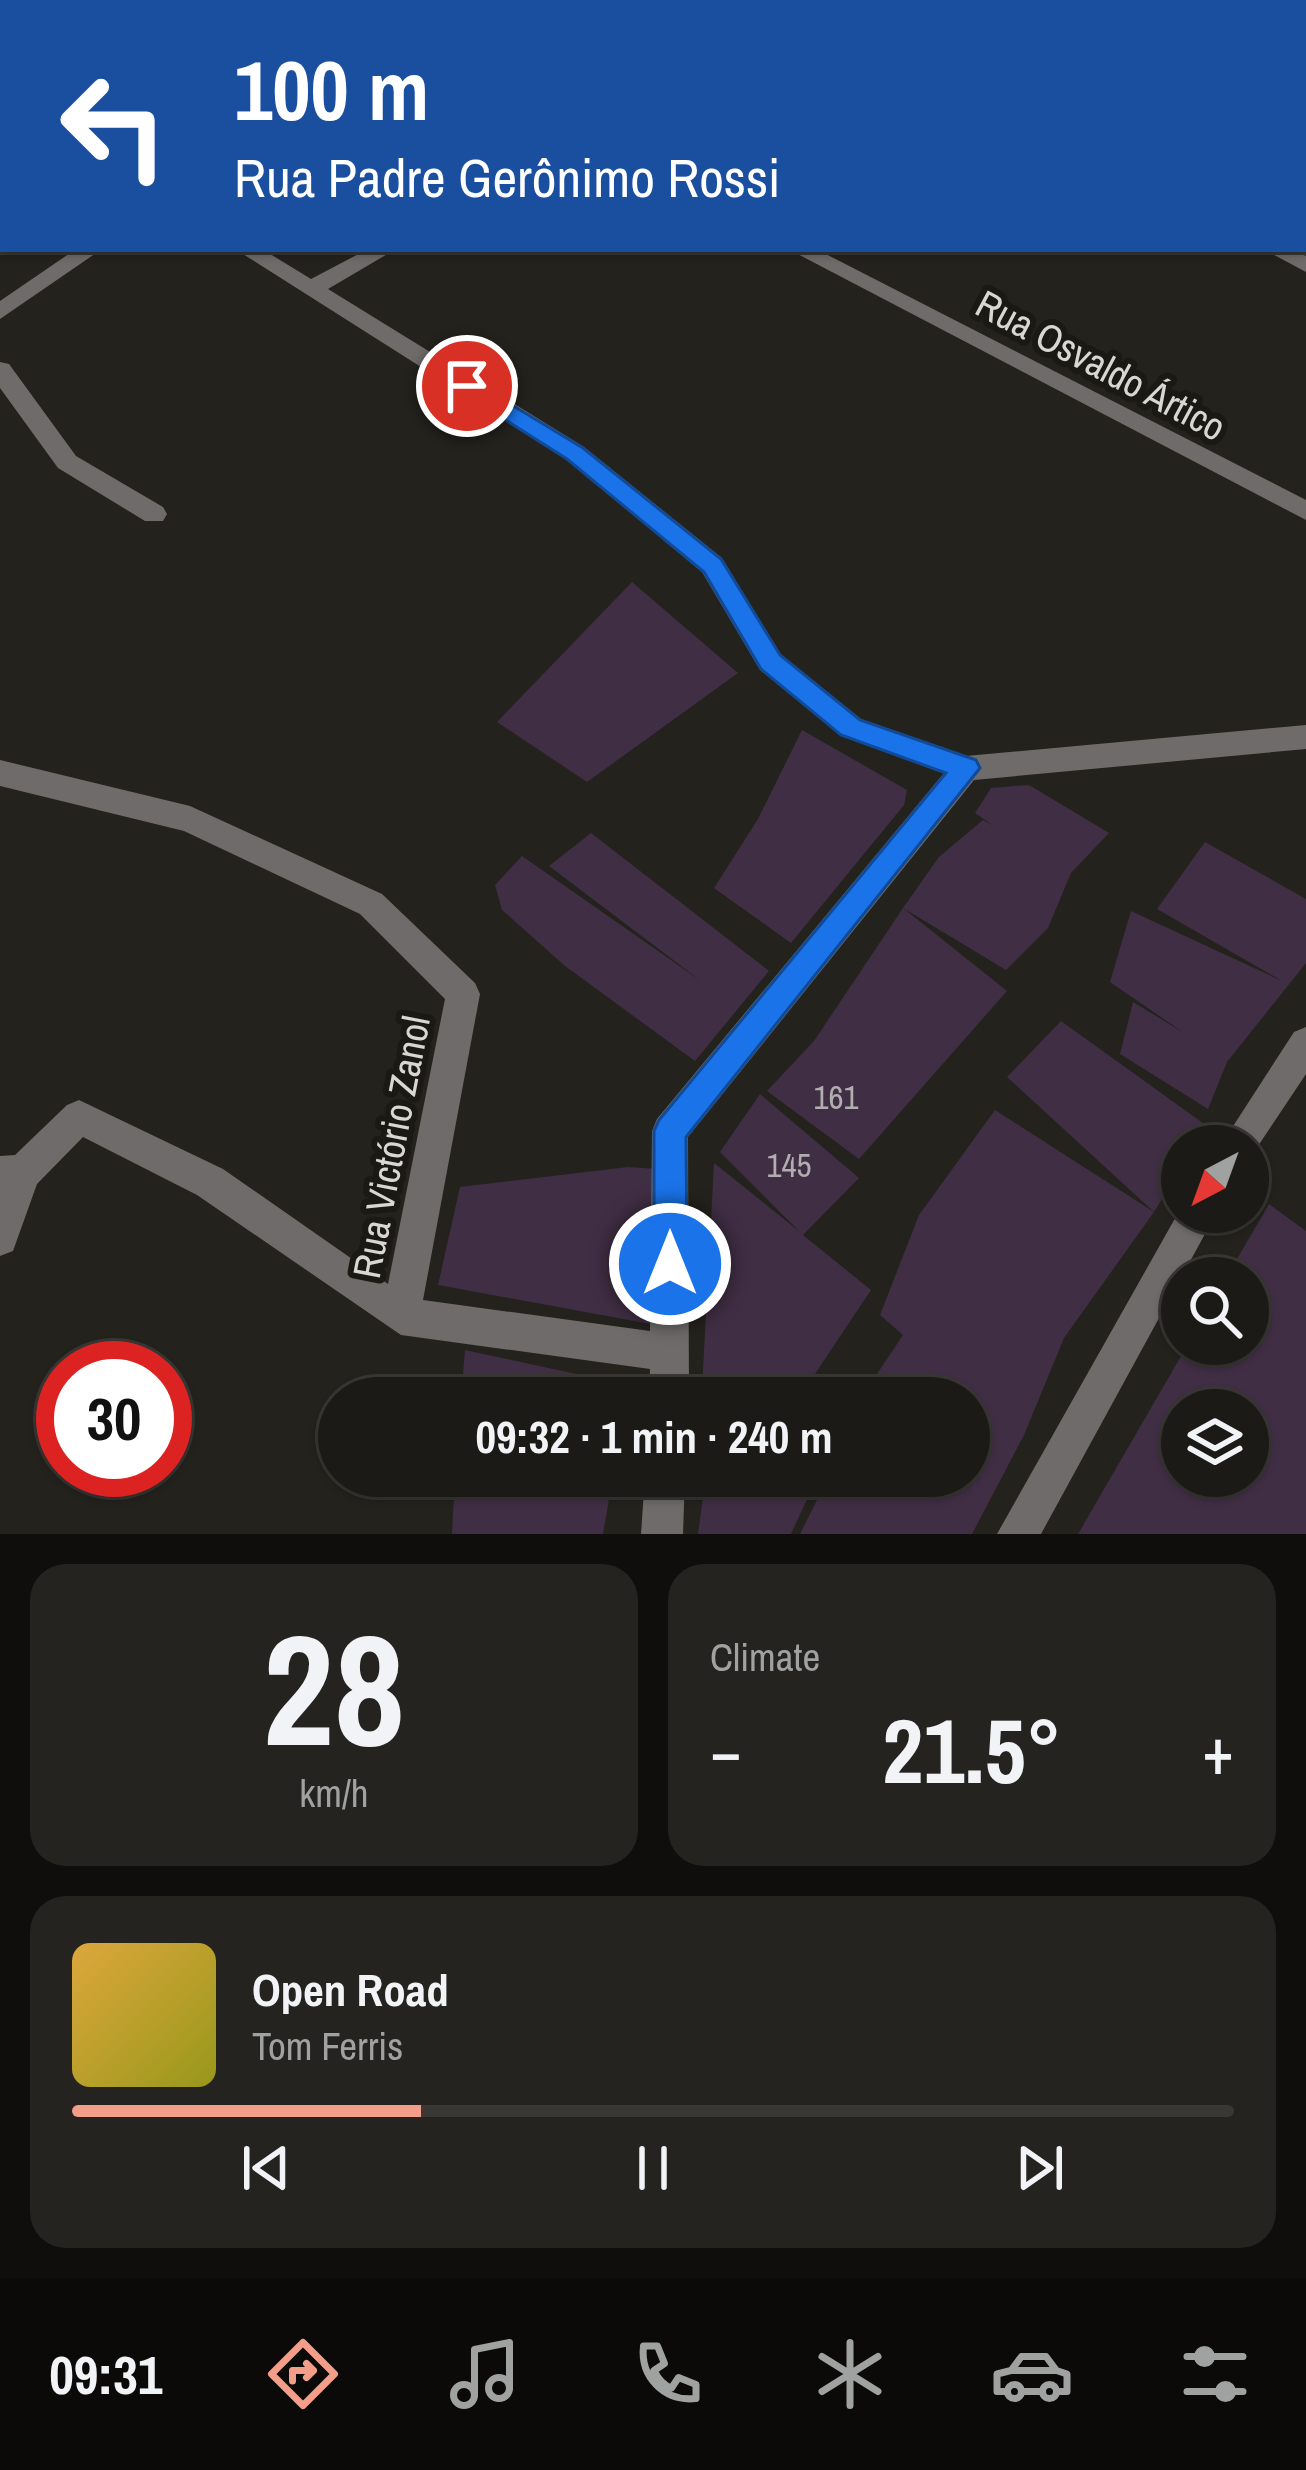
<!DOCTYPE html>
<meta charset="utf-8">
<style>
:root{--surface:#1b1a16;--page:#24231f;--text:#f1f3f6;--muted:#a0a1a1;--line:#393835;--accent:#f49e89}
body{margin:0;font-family:"Archivo Narrow",sans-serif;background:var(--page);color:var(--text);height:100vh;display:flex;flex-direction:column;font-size:45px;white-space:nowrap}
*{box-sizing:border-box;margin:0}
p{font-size:39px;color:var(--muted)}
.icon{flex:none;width:66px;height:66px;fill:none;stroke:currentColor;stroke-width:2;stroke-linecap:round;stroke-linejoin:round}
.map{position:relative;height:1534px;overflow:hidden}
.details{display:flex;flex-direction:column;gap:30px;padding:30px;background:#0f0e0c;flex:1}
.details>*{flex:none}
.guide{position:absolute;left:0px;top:0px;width:1308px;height:252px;box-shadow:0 3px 9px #0004,0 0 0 3px var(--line);background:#1a4fa0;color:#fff;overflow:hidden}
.needle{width:78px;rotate:221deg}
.fabs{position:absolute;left:1161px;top:1125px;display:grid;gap:24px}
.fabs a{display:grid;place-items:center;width:108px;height:108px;border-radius:50%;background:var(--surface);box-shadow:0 3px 9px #0004,0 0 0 3px var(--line);font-size:60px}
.speed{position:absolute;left:36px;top:1341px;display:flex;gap:24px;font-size:60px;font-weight:700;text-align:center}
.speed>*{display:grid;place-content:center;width:156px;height:156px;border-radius:50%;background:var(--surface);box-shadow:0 3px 9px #0004,0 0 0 3px var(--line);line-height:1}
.speed .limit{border:18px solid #d22;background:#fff;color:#111}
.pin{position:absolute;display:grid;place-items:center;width:102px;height:102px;color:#fff;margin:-51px;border:6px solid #fff;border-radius:50%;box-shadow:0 3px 12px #0007}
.me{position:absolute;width:132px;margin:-66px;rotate:0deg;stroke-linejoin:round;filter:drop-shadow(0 0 9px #0008)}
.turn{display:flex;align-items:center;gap:42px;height:252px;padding:0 36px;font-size:54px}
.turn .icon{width:156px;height:156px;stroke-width:2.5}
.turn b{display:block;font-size:84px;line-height:102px}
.big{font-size:90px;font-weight:700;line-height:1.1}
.details .widget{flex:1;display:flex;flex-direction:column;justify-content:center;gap:18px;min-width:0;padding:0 42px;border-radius:36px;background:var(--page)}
.details .dial{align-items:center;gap:0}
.dial b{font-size:156px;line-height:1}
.song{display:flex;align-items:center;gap:36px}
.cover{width:144px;height:144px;border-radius:18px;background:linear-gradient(135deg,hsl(40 70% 55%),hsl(60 70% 35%))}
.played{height:12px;border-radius:6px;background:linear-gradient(90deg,var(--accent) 30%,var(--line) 30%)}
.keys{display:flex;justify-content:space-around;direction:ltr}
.heat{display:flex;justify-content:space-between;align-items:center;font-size:66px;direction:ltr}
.details .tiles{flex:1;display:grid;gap:30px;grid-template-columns:1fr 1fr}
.widget:last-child{grid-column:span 2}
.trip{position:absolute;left:318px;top:1377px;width:672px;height:120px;border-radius:60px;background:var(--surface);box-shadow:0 3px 9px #0004,0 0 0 3px var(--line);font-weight:700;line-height:120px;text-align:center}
.tabs{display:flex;height:192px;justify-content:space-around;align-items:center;background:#0b0a09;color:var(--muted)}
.tabs .icon{width:84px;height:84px}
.tabs .selected{color:var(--accent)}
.tabs b{font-size:54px;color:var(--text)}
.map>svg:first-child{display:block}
.building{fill:#402e44;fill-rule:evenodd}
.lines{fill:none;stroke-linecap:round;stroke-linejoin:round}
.minor{fill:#6e6b6a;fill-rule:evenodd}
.major{fill:#bbb5b3;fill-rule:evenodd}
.route{fill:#1a73e8;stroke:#114b97;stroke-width:3}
.labels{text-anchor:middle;stroke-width:12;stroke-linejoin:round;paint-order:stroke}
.number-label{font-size:33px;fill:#b2adaf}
.street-label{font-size:39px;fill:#d8d7d3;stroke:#1b1914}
</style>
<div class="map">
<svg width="1306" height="1534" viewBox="0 0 1306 1534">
<rect width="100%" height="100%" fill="#24221d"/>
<g class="building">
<path d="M632 582 738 673 587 782 497 722Z"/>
<path d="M802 730 907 790 904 805 791 943 714 888 758 819Z"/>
<path d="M1029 785 1109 833 1071 873 1048 928 1006 970 903 908 939 857 983 820 994 826 975 813 991 788Z"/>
<path d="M591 833 769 971 695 1061 565 966 502 910 495 885 522 856 701 981 549 866Z"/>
<path d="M1205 842 1306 899V963L1227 1062 1208 1109 1120 1054 1133 1002 1184 1033 1110 982 1131 911 1282 981 1157 909Z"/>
<path d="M903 908 1007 991 859 1159 767 1091 814 1041Z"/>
<path d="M1061 1021 1207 1126 1194 1146H1182V1166L1154 1212 1007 1077Z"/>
<path d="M760 1094 859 1178 803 1235 871 1290 799 1398H718L702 1389 714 1163 800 1232 720 1152Z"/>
<path d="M995 1110 1154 1212 1064 1338 1024 1435 972 1534H800L829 1476H969V1398H861L903 1335 880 1315 919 1215Z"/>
<path d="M628 1167 658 1169 656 1325 438 1285 460 1187Z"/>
<path d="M1269 1204 1306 1231V1534H1078L1188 1344H1248V1278H1226ZM1182 1410H1248V1476H1182Z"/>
<path d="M465 1350 627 1385 625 1398H461Z"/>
<path d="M455 1476H613L603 1534H452Z"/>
<path d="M706 1476H786L809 1495 791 1534H698Z"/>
</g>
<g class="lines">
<g class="minor">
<path d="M856 0H880L882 3H858Z"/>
<path d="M1265 0H1290L1292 3H1267Z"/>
<rect x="1305" y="5" width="1" height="12"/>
<path d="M0 81 3 82V95L0 94Z"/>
<path d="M76 249H102L0 319V301Z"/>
<path d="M235 249H262L311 279 368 249H396L328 289 584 447 722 558 780 654 861 719 966 756 1306 725V749L974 780 688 1137 689 1398H649L650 1369 401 1335 197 1195 83 1137 37 1184 13 1251 0 1256V1156L15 1155 67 1105 79 1100 223 1169 388 1284 445 999 360 914 184 831 0 786V760L190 806 382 894 475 983 480 994 423 1300 650 1331 652 1131 657 1119 944 773 841 735 760 670 702 572 566 459Z"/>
<path d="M788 249H816L1306 500V520Z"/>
<path d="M1263 249H1292L1306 256V272Z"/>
<path d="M0 362 9 364 76 456 163 507 167 514 163 521H145L58 468 0 388Z"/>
<path d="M1306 1027V1074L1248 1161V1146H1223L1228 1134 1294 1032Z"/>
<path d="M1182 1206V1212H1217L1041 1534H997Z"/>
<path d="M645 1476H685L683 1534H641Z"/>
</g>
<g class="major">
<path d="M467 0H488L490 3H469Z"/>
<rect x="1305" y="112" width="1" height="12"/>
<path d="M0 150H3L0 163Z"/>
</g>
</g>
<path class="route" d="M467 378 583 448 721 559 780 655 860 720 976 760 980 768 686 1137 687 1264 683 1277 670 1281 658 1277 654 1264V1131L659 1120 946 773 841 735 761 669 704 572 567 459 460 391V381Z"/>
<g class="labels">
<g class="number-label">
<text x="836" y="1109">161</text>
<text x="789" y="1177">145</text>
</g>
<g class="street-label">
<text transform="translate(1101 365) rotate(28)" y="14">Rua Osvaldo Ártico</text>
<text transform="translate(391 1147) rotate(-79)" y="14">Rua Victório Zanol</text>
</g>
</g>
</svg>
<div class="fabs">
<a><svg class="needle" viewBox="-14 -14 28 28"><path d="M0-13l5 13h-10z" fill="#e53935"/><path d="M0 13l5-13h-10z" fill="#a0a1a1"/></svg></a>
<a><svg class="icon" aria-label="search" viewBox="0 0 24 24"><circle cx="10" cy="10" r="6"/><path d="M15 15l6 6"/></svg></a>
<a><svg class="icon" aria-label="layers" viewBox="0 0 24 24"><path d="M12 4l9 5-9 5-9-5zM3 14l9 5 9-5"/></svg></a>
</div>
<div class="speed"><div class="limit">30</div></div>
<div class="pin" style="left:467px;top:386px;background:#d93025"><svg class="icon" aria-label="arrive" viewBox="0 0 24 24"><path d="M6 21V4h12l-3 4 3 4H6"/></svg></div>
<svg class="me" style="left:670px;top:1264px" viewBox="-20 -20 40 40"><circle r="17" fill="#1a73e8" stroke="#fff" stroke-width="3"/><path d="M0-11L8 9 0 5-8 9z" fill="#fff"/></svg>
<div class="trip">09:32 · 1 min · 240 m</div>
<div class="guide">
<div class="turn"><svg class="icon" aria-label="left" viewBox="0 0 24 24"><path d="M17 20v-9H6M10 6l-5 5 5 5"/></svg><div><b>100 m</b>Rua Padre Gerônimo Rossi</div></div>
</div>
</div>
<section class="details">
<div class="tiles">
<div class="widget dial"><b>28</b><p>km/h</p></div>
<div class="widget"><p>Climate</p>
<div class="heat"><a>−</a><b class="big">21.5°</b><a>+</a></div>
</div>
<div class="widget">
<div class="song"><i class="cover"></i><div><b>Open Road</b><p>Tom Ferris</p></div></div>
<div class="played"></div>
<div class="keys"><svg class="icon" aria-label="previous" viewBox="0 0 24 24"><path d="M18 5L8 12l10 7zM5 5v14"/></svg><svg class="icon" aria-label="pause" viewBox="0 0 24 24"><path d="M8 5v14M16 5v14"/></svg><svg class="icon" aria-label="next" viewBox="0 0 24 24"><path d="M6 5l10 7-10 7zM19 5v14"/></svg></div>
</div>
</div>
</section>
<nav class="tabs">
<b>09:31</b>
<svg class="icon selected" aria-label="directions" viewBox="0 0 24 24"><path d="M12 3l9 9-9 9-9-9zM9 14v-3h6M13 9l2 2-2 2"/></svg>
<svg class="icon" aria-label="music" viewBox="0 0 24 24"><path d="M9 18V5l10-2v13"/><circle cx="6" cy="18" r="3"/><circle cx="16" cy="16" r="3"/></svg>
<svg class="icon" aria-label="phone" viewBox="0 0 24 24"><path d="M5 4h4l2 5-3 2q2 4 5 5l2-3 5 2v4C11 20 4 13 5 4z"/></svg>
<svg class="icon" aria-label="climate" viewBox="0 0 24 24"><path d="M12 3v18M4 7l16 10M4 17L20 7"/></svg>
<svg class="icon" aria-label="car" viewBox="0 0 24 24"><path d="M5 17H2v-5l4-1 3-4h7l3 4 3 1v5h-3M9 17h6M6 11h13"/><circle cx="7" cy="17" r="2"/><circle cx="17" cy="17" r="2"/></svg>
<svg class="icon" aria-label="filters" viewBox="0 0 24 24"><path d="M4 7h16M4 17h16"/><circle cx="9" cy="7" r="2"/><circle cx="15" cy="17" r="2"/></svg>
</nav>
